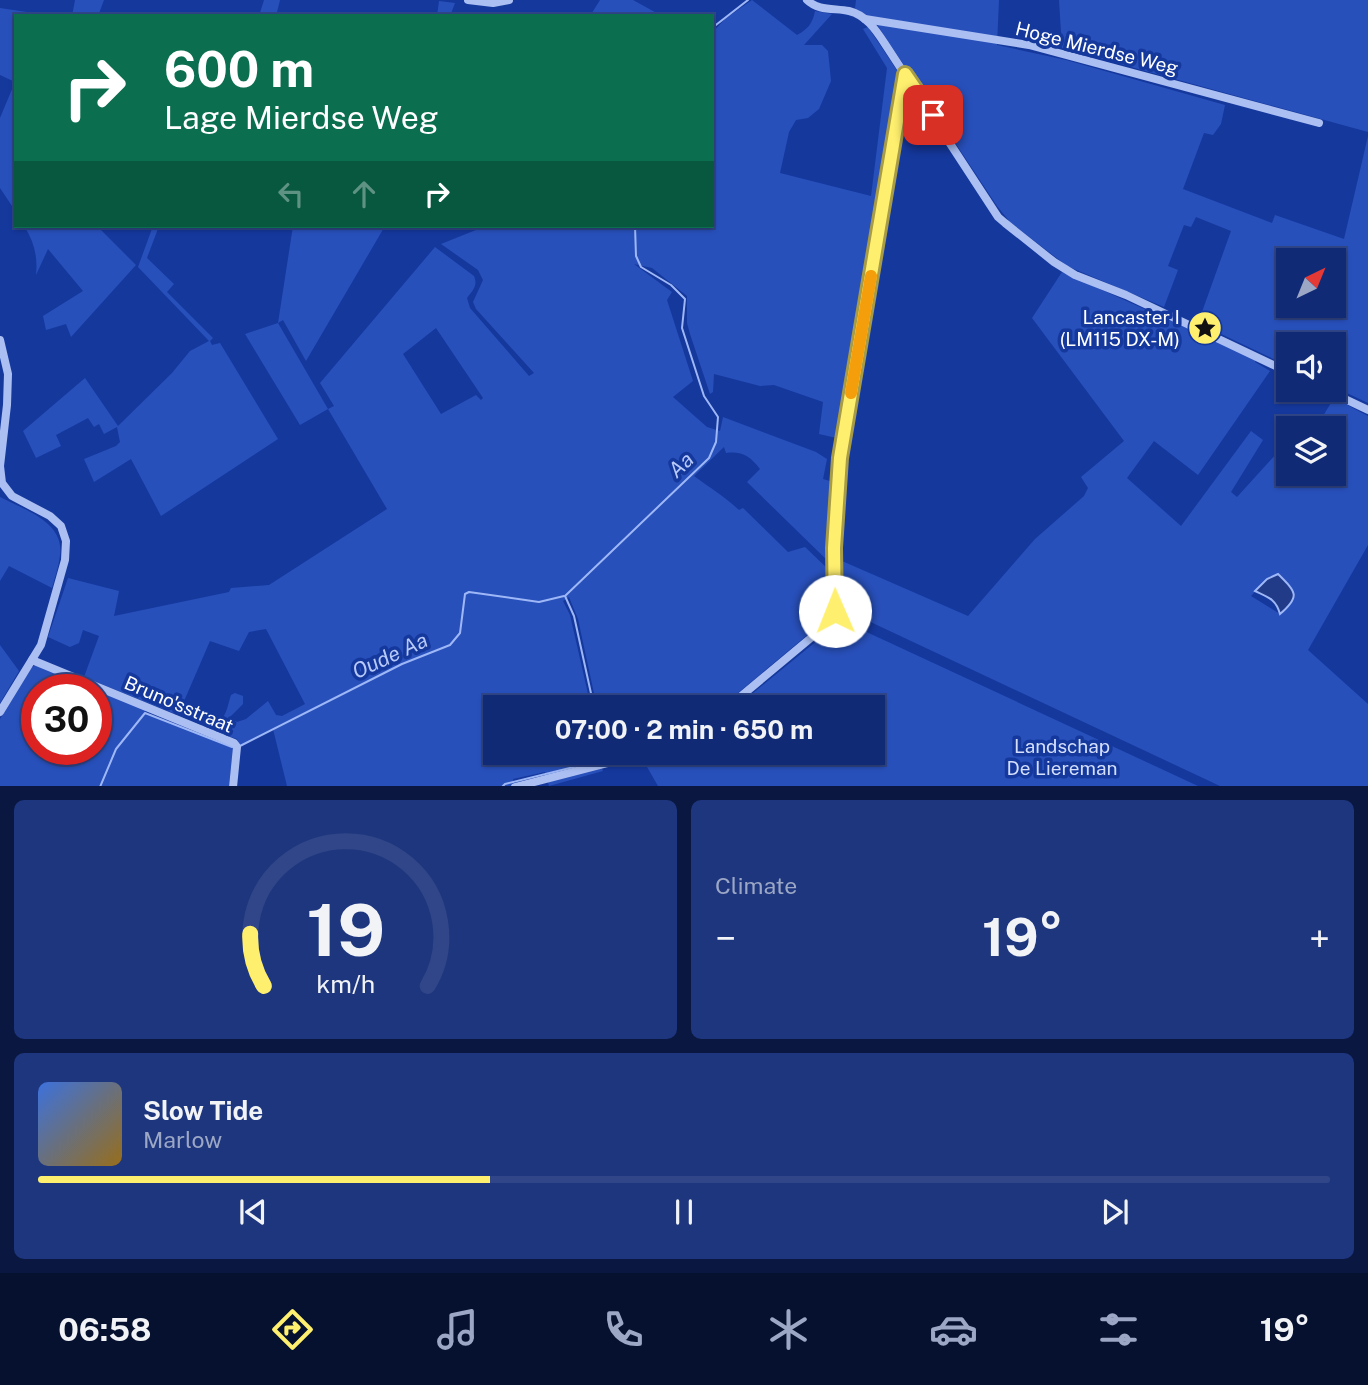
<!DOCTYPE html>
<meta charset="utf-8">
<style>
:root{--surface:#102a76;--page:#1e367e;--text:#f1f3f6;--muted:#9ca7c5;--line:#304688;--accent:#ffef6e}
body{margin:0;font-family:"Public Sans",sans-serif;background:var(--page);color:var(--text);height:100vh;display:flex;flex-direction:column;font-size:26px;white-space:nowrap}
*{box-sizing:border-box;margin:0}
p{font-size:23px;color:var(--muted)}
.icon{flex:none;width:38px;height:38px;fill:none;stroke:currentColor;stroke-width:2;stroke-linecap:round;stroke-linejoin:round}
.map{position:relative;height:786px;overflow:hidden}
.details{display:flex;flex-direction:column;gap:14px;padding:14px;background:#091741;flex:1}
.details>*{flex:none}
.hud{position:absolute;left:14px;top:14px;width:700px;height:214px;border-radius:0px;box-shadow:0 2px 5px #0004,0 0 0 2px var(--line);background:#0b6e4f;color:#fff;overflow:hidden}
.needle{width:46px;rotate:43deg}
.fabs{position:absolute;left:1276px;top:248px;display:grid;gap:14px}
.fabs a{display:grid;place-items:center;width:70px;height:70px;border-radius:0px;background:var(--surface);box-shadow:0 2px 5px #0004,0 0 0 2px var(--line);font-size:35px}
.speed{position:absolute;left:21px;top:674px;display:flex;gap:14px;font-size:35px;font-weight:700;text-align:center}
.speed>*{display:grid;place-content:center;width:91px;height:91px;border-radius:50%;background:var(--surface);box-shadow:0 2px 5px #0004,0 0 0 2px var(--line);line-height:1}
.speed .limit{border:10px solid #d22;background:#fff;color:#111}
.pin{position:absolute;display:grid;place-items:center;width:60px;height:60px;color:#fff;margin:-30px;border-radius:14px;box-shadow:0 4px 10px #0006}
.me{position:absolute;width:77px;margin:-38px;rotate:359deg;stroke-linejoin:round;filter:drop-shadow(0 0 5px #0008)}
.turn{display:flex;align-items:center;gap:24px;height:147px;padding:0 35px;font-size:32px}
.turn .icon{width:91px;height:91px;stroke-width:2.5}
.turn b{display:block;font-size:49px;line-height:60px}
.lanes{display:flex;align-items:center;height:66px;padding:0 35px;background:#0003;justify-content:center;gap:35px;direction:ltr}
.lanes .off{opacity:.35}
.big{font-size:52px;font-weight:700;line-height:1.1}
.details .card{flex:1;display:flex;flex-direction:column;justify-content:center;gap:10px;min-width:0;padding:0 24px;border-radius:10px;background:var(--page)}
.details .dial{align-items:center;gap:0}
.dial svg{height:182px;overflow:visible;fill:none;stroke:var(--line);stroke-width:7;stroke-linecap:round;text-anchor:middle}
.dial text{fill:var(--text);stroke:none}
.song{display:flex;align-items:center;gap:21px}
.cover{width:84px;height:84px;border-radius:10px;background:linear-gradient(135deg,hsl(220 70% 55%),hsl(40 70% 35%))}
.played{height:7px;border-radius:4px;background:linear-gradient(90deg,var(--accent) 35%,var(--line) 35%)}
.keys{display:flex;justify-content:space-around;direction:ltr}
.heat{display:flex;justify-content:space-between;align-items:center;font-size:38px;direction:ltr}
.details .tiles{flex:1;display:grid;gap:14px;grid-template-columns:1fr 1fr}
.card:last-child{grid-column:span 2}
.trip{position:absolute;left:483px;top:695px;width:402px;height:70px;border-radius:0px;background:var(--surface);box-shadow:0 2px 5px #0004,0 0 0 2px var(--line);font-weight:700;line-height:70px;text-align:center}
.dock{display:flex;height:112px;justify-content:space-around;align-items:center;background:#06112f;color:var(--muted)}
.dock .icon{width:49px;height:49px}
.dock .current{color:var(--accent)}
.dock b{font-size:32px;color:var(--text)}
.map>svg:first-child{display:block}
.green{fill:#2850bb;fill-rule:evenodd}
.water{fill:#223b89;stroke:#9eb7f6;stroke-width:2}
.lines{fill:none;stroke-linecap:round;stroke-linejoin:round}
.stream{stroke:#9eb7f6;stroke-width:2}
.minor{stroke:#abbff3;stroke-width:8}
.route-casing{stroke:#a69b48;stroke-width:18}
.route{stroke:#ffef6e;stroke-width:12}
.slow{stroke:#f59e0b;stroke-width:12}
.labels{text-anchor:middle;stroke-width:7;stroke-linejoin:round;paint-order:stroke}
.street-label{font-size:19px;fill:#fff;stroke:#15389d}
.poi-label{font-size:19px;fill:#fff;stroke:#15389d;text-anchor:end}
.park-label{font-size:19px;fill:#d4dffd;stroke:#15389d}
.water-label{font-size:21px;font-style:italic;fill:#b8cafa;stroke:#15389d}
</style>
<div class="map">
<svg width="1368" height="787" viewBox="0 0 1368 787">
<rect width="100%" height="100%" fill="#15389d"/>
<g class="green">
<path d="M75 0H104L98 16H72Z"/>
<path d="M264 0H280L276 16H259Z"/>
<path d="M600 0H633L662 16H590Z"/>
<path d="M752 0 797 35C807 30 813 23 815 11L832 14 804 45H822L828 51 831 81 819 109 808 118 796 120 789 132 780 173 871 196 887 68 863 29 868 27 900 75 841 439 819 434 823 402 774 385 760 386 714 374 713 392 710 394 690 334 687 323V296L652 268 634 264 672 292 667 300 693 381 673 397 707 427 720 431 723 417 816 452 827 459 823 479 833 482 830 563 747 482 760 469C750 456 742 451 726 453L724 447 694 476C710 488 724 496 739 510L743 508 788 552 805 547 829 570 831 609 823 622 721 707H597L578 619 569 597 563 601 570 615 591 707H495V752L602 753 603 756 598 757 603 771 549 786 545 772 513 779 515 786H287L273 729 240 746 237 739 212 730V724C226 722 227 707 231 695L235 693 243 696V704L230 717 237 722 246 719 268 701 276 715 282 716 305 704 266 629 249 632 239 651 210 641 178 715 84 677 99 636 83 630 79 643 70 647 48 637 68 578 119 591 114 616 229 592 231 588 269 585 387 509 328 409 300 425 245 334 278 323 293 226H385L306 361 283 320 278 323 328 409 334 406 320 383 435 247 474 276C478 286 473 290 467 298L470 308 529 376 534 373 476 309 473 302 483 280 478 270 441 244 486 226H712V33L725 19ZM436 328 483 398 481 400 476 395 441 414 403 354Z"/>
<path d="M856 0H999L997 45 1066 60 1225 105 1221 124 1213 135 1204 133 1183 189 1272 223 1275 215 1344 239 1368 136V403L1334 387V345H1288V366L1198 323 1231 231 1196 217 1191 227 1184 225 1168 266 1178 270 1164 307 1067 266 1010 222 997 206 876 23 855 8ZM1288 261H1334V306H1288Z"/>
<path d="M1059 0H1368V132L1062 48Z"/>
<path d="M439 1 455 3 450 16H437Z"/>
<path d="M0 8 54 16H16V212L0 188V118L15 82 0 75Z"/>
<path d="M24 226H97L136 265 71 337 66 324 46 330 43 316 83 291 48 249 36 275C38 257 34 241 24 226Z"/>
<path d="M153 226H159L147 258 174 284 167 292 213 338 210 341 212 345 220 343 278 439 161 516 131 459 94 482 84 459 116 446 120 442 117 427 104 434 99 424 94 427 88 418 56 435 61 446 36 458 23 431 85 378 118 426 172 373 190 351 209 341 138 267Z"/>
<path d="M1062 272 1256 359 1255 362 1270 371 1198 475 1154 441 1127 478 1181 526 1251 431 1263 440 1231 492 1237 497 1278 452 1288 457V474H1334V429H1315L1334 398 1368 416V545L1308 650 1368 704V786H1220L845 610V604L841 601 842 561 968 616 1035 539 1084 496 1088 488 1081 477 1124 441 1032 318ZM1278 574 1295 596 1290 605 1280 614 1251 596 1267 579Z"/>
<path d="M0 497C23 509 65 522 60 555 59 566 55 577 52 588L9 566 0 581Z"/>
<path d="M845 622 1198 786H658L643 760 665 753 873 752V707H736L813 644Z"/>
<path d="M0 645 19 671 0 703Z"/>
<path d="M37 664 145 709 146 714 233 747 229 786H0V719L31 668ZM37 690H96V749H37Z"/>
</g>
<path class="water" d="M1278 574C1296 592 1301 596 1280 614 1276 599 1268 597 1255 591L1267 579Z"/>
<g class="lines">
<g class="stream">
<path d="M712 28 748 0"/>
<path d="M594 707 574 616 565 596 709 458 716 442 718 417 704 396 682 328 685 299 671 285 641 267 636 256 635 226"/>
<path d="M240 746 402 664 450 645 460 633 465 594 469 592 539 602 564 596"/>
<path d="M100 787 116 749 145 713 232 747"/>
<path d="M502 787 505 784 606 759 604 752"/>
</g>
<g class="minor">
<path d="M468 0 493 3 509 0"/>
<path d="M807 0C818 11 835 8 849 11 866 15 876 30 885 44L998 217 1005 223 1054 262 1075 275 1126 295 1288 372"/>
<path d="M865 19 1029 45 1319 123"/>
<path d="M0 340 8 374 7 405 0 466 2 483 12 496 50 516 61 526 66 541 65 560 41 645 0 712"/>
<path d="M1326 390 1368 410"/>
<path d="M32 660 234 743 237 747 233 787"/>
<path d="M728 707 824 627 835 611 834 548 840 458 905 74"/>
<path d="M515 787 650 752"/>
</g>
</g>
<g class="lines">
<g class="route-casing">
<path id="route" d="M835 611 834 548 840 458 905 74 933 115"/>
</g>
<use href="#route" class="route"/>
<path class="slow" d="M851 393 871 276"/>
</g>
<defs>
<g id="sight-disc" transform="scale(1.75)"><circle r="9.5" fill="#ffef6e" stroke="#15389d"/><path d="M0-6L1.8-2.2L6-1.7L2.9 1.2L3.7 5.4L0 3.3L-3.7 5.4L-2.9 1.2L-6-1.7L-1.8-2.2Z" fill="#111"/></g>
</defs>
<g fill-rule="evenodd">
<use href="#sight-disc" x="1205" y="328"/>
</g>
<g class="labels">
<g class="street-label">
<text transform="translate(1097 48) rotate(14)" y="7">Hoge Mierdse Weg</text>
<text transform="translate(179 704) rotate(23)" y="7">Bruno'sstraat</text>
</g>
<g class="poi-label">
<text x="1180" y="324">Lancaster I<tspan x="1180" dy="22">(LM115 DX-M)</tspan></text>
</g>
<g class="park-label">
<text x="1062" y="753">Landschap<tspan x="1062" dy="22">De Liereman</tspan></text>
</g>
<g class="water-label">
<text transform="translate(681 465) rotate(-44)" y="7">Aa</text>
<text transform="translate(390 656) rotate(-25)" y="7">Oude Aa</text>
</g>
</g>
</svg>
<div class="fabs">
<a><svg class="needle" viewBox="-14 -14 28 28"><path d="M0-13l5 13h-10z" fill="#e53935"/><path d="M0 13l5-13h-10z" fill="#9ca7c5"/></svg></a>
<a><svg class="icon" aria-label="sound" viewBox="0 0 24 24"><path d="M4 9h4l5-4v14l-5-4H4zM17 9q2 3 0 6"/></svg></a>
<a><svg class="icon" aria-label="layers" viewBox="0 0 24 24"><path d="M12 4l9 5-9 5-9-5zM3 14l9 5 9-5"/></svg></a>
</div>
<div class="speed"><div class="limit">30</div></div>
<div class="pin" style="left:933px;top:115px;background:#d93025"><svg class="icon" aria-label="arrive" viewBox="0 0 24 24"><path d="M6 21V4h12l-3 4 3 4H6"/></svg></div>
<svg class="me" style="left:835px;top:611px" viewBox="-20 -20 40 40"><circle r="19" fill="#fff"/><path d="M0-13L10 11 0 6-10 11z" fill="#ffef6e"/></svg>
<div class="trip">07:00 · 2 min · 650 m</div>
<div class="hud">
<div class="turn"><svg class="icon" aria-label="right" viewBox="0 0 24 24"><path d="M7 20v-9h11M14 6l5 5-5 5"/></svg><div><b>600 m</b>Lage Mierdse Weg</div></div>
<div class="lanes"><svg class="icon off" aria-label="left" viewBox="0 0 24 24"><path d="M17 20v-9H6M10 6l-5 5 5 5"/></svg><svg class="icon off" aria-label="ahead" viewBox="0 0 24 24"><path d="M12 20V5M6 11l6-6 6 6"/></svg><svg class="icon" aria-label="right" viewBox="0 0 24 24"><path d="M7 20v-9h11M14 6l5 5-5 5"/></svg></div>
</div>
</div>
<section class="details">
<div class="tiles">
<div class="card dial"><svg viewBox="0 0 100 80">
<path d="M14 69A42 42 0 1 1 86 69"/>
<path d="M14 69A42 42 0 0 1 8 46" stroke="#ffef6e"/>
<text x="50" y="56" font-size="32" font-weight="700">19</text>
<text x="50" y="72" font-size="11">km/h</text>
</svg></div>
<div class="card"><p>Climate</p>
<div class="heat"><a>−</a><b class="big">19°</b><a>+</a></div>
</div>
<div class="card">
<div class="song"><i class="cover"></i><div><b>Slow Tide</b><p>Marlow</p></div></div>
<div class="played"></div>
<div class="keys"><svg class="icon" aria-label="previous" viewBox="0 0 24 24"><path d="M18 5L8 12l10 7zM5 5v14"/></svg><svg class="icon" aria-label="pause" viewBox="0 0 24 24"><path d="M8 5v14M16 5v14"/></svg><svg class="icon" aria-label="next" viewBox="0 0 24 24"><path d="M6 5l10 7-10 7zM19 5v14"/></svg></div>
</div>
</div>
</section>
<nav class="dock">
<b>06:58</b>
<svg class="icon current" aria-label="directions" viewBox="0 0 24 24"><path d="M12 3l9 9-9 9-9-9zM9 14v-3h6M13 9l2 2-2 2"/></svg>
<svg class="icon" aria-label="music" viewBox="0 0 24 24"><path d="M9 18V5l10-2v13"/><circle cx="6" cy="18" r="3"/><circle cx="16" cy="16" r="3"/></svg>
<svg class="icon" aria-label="phone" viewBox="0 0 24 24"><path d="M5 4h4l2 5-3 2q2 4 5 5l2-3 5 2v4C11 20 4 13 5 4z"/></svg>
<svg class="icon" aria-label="climate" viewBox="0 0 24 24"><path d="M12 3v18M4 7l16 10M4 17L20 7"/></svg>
<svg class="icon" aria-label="car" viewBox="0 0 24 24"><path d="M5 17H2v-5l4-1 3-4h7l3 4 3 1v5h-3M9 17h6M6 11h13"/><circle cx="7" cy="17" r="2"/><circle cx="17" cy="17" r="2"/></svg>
<svg class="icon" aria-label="filters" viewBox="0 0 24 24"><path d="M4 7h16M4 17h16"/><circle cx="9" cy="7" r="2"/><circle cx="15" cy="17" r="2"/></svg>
<b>19°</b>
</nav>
